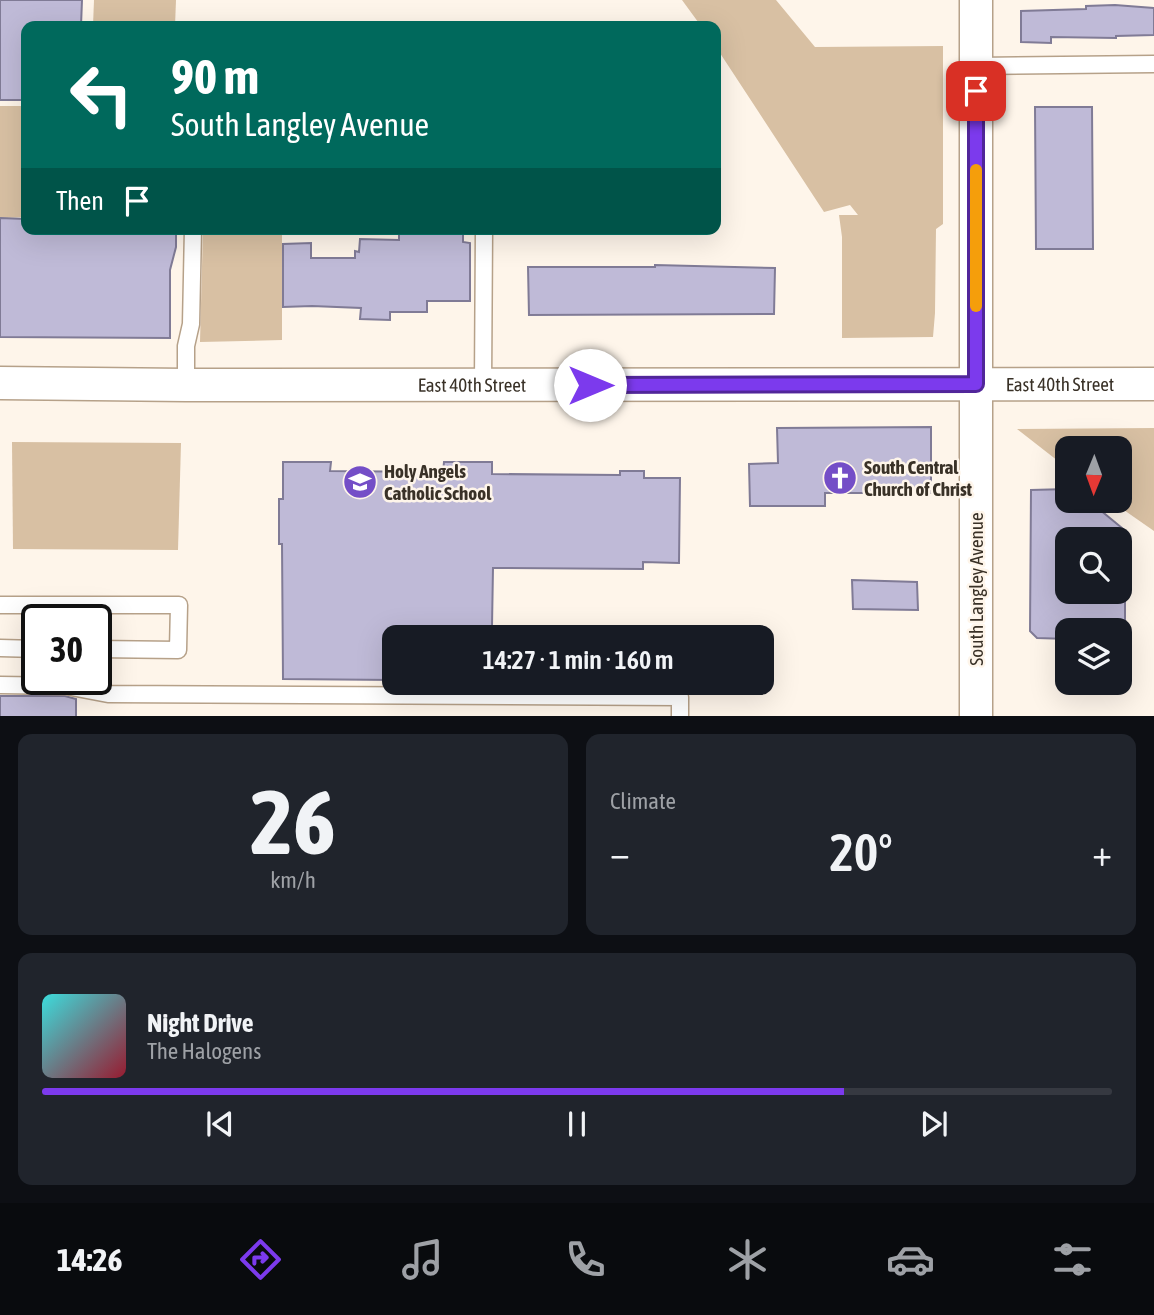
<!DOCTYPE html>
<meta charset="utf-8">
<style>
:root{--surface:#171b24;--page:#20242c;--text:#f1f3f6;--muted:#9ea1a6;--line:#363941;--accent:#7c3aed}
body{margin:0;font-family:"Asap Condensed",sans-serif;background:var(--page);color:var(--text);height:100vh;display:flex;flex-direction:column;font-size:26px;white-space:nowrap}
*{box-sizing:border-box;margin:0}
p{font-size:23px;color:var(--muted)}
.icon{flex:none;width:38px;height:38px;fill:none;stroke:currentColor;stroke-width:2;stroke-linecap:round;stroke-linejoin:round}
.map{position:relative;height:716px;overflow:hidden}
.drawer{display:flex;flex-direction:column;gap:18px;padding:18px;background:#0d0f14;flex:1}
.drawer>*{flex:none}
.hud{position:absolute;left:21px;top:21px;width:700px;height:214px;border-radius:14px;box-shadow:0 7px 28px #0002;background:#00695c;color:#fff;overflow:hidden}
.needle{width:46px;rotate:181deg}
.fabs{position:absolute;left:1055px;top:436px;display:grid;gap:14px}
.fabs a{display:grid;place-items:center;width:77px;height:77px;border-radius:14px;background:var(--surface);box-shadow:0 7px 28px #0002;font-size:35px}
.speed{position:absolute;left:21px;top:604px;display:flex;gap:14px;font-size:35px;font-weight:700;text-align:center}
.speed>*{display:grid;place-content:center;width:91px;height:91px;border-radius:50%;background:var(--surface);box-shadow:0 7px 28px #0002;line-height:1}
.speed .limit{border:4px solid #111;border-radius:10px;background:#fff;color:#111}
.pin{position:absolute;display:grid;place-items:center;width:60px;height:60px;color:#fff;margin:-30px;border-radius:14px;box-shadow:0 4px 10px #0006}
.me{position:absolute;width:77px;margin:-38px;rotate:90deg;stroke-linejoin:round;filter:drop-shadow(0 0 5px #0008)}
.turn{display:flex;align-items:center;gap:24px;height:147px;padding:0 35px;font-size:32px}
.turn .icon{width:91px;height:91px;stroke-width:2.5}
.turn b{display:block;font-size:49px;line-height:60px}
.then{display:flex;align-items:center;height:66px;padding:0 35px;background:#0003;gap:14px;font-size:26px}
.big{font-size:52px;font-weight:600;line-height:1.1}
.drawer .card{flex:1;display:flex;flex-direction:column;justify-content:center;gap:10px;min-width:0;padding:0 24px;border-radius:14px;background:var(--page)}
.drawer .dial{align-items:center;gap:0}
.dial b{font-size:91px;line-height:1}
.song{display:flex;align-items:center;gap:21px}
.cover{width:84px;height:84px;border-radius:10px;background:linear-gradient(135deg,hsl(180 70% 55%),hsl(350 70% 35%))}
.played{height:7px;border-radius:4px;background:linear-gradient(90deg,var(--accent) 75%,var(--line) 75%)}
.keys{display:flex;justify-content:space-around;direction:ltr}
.heat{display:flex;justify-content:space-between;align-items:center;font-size:38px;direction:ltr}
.drawer .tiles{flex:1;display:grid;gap:18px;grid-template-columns:1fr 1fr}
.card:last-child{grid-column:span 2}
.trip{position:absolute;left:382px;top:625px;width:392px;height:70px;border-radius:14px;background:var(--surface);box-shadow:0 7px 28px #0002;font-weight:600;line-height:70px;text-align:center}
.tab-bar{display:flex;height:112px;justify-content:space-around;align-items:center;background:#090b0e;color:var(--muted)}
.tab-bar .icon{width:49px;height:49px}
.tab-bar .on{color:var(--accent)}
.tab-bar b{font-size:32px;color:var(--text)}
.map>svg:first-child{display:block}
.green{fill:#d8c0a3}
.building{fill:#bfbad7;stroke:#807b96;stroke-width:2}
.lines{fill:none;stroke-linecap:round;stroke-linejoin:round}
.service-casing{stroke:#b6a189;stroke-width:19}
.minor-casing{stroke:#b6a189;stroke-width:35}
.service{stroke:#fff;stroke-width:16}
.minor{stroke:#fff;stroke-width:32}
.route-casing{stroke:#51269a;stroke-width:18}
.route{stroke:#7c3aed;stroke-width:12}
.slow{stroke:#f59e0b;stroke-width:12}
.labels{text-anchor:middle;stroke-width:5;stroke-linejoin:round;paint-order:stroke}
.street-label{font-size:19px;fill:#393127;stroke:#fef5ea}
.poi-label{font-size:19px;font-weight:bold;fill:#393127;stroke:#fef5ea;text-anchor:start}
</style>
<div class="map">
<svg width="1154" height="717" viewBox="0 0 1154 717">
<rect width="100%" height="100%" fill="#fef5ea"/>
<g class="green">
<path d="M94 0H176L175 26H93Z"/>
<path d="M682 0H776L815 47 943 46V224L936 229 935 313 933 337 842 338V237L839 215H858L850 205 824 212 716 47V26H701Z"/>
<path d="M0 106H26V217L0 218Z"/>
<path d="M203 229H282V340L200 342Z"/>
<path d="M1154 428V531L1111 501 1120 500V448H1068L1067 468 1017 429Z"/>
<path d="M12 442 181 443 178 550 13 549Z"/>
</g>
<g class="building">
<path d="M0 0H82L81 26H26V100H0Z"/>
<path d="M1115 5 1154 8V35L1116 36V38L1051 37V43L1021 42V11L1086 9V6Z"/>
<path d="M1035 107H1092L1093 249H1036Z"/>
<path d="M0 218 26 219V229H176V247L170 270V338L0 337Z"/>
<path d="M399 229H463V242L470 243V301H427V312H390V320L360 319 361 308 312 306 283 307V244L311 243V258H355V251L359 252 360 239 399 240Z"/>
<path d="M655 265 775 268 774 314 529 315 528 267H655Z"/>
<path d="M931 427V493H825V506H750L749 464 778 463 777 428Z"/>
<path d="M283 462H331L330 471 443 472 444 462H492V474L620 475V471H644V478H680L679 563 643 562V569L493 568 492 626H477V637H394V680L283 679 282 544H279V499H283Z"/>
<path d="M1068 489V500H1088L1122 528 1068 529V592H1085L1088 593H1125V630H1068V639L1037 638 1030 631 1031 490Z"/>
<path d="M852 580 917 582 918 610 853 609Z"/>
<path d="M0 696H65L76 699V717H0Z"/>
</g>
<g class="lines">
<g class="service-casing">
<g id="service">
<path d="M976 66 1154 64"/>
<path d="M186 385V346L191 324 193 229"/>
<path d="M483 385 484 229"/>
<path d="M0 605H179L178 650 96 649"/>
<path d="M0 648 37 649"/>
<path d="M0 685 66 686 108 694 680 697V717"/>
</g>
</g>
<g class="minor-casing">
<g id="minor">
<path d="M976 0V717"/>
<path id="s1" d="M0 383 186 385 1154 384"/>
</g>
</g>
<use href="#service" class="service"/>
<use href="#minor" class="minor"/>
</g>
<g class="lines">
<g class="route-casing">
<path id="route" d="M590 385 976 384V91"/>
</g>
<use href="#route" class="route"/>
<path class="slow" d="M976 170V306"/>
</g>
<defs>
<g id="church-disc" transform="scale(1.75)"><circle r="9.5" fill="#744ec7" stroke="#fef5ea"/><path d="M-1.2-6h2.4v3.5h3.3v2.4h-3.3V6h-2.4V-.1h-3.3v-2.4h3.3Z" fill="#fff"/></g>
<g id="school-disc" transform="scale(1.75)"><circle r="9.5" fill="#744ec7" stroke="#fef5ea"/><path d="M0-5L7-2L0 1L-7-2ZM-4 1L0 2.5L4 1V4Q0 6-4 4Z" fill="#fff"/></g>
</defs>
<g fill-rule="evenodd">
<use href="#church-disc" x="840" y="478"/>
<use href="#school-disc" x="360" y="482"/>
</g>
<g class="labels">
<g class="street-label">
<text dy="7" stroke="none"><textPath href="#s1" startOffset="1060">East 40th Street</textPath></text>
<text dy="7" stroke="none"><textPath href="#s1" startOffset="472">East 40th Street</textPath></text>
<text transform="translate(976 589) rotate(-90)" y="7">South Langley Avenue</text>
</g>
<g class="poi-label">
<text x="864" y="474">South Central<tspan x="864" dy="22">Church of Christ</tspan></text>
<text x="384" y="478">Holy Angels<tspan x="384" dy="22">Catholic School</tspan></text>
</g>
</g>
</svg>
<div class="fabs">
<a><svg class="needle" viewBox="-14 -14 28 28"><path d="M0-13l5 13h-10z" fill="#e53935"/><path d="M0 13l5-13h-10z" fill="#9ea1a6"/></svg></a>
<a><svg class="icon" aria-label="search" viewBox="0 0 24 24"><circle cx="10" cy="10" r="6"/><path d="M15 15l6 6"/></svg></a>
<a><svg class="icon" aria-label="layers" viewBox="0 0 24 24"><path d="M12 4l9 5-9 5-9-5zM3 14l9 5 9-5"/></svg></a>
</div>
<div class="speed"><div class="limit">30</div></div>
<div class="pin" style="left:976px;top:91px;background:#d93025"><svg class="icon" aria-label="arrive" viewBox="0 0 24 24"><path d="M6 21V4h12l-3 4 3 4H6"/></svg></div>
<svg class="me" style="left:590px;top:385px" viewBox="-20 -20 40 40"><circle r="19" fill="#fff"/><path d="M0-13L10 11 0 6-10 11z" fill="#7c3aed"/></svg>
<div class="trip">14:27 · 1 min · 160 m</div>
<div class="hud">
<div class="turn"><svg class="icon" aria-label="left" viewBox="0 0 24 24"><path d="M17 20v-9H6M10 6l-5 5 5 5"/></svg><div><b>90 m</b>South Langley Avenue</div></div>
<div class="then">Then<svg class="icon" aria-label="arrive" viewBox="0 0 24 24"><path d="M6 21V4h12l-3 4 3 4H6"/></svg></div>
</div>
</div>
<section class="drawer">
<div class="tiles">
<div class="card dial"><b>26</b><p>km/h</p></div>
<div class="card"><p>Climate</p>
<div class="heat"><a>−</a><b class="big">20°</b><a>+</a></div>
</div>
<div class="card">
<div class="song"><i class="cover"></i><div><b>Night Drive</b><p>The Halogens</p></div></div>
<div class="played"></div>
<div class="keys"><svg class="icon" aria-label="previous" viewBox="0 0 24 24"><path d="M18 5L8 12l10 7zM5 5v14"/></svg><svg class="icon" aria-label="pause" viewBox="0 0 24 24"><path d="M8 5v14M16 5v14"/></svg><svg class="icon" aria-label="next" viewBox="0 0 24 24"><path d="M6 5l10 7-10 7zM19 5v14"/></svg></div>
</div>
</div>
</section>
<nav class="tab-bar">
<b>14:26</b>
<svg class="icon on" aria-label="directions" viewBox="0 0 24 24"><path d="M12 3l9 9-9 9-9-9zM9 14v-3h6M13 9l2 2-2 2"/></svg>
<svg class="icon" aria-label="music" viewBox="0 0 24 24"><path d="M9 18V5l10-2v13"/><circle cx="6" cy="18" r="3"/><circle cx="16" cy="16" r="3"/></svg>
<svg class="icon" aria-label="phone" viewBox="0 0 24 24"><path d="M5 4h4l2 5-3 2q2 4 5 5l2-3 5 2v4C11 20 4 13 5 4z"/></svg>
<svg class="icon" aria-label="climate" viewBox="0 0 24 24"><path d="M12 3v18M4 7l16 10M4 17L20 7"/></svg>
<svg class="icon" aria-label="car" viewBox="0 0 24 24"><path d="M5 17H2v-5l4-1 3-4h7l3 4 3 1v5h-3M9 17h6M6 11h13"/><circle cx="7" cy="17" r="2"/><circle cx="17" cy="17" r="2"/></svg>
<svg class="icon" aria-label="filters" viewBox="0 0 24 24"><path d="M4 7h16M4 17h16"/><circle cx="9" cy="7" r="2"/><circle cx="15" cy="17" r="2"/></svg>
</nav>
